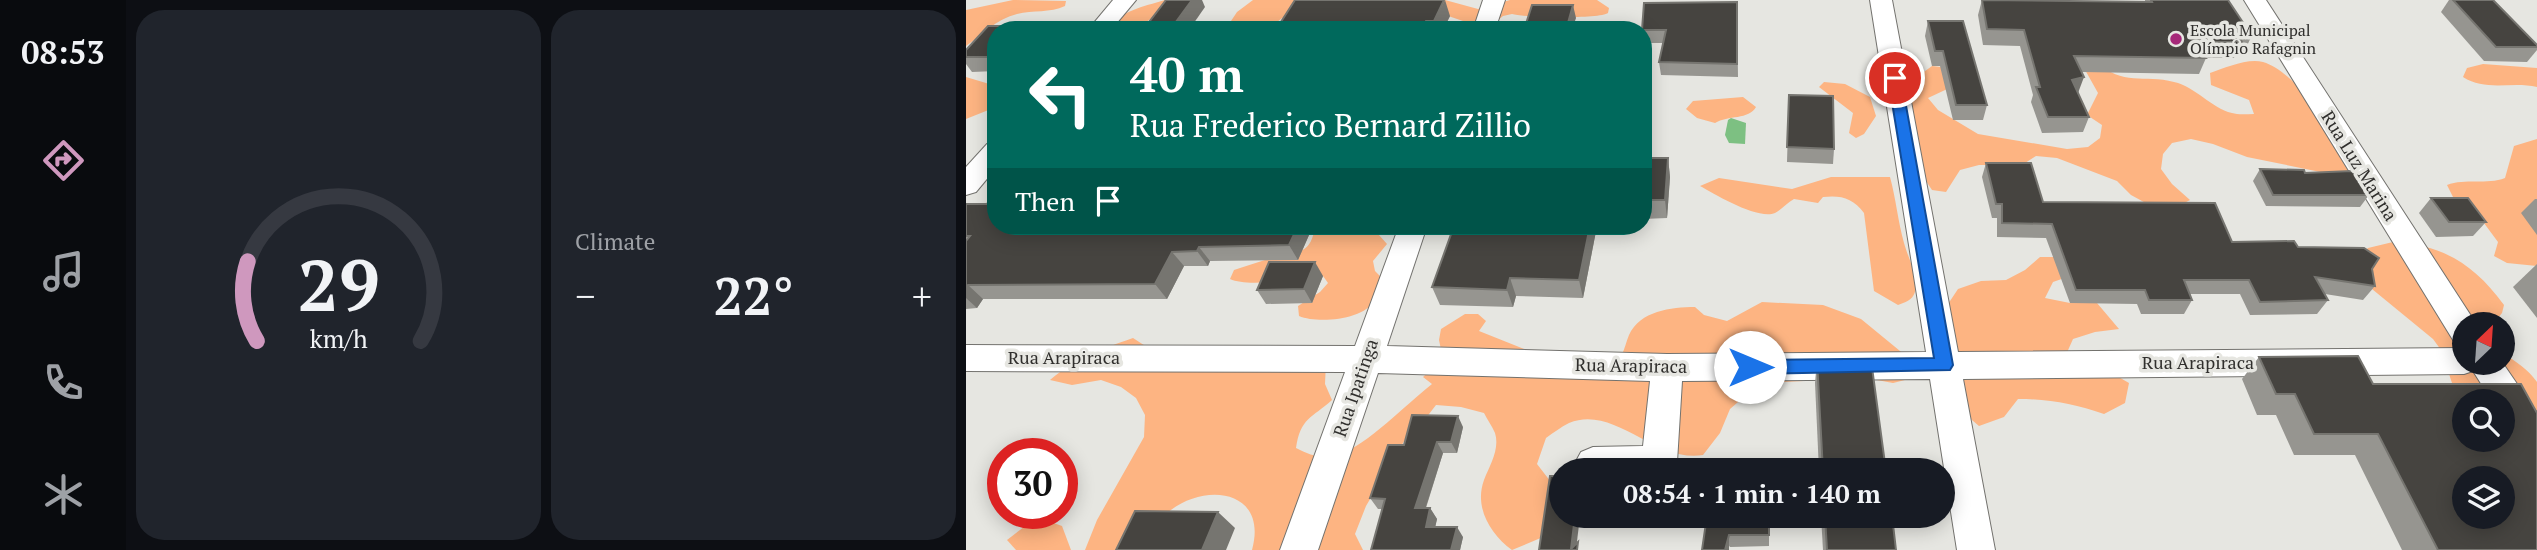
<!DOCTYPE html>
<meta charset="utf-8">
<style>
:root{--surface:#171b24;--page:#20242c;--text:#f1f3f6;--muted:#9ea1a6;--line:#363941;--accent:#cf98be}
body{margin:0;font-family:"PT Serif",serif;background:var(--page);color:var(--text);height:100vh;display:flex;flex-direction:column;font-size:26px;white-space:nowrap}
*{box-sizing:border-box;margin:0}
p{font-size:23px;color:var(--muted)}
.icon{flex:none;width:38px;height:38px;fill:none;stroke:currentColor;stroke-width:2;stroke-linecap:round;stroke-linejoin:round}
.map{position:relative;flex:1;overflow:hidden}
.drawer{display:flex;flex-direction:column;gap:10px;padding:10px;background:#0d0f14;width:840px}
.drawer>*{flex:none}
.guide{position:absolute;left:21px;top:21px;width:665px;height:214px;border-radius:28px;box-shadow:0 4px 18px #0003;background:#00695c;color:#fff;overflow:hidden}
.needle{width:46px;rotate:25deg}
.controls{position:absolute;left:1486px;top:312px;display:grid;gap:14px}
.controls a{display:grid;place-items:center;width:63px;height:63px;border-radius:50%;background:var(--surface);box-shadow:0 4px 18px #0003;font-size:35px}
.speed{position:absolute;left:21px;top:438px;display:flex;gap:14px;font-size:35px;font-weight:700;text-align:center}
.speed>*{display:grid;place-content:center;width:91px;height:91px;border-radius:50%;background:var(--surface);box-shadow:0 4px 18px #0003;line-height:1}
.speed .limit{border:10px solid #d22;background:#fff;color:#111}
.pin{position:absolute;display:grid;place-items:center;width:60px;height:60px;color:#fff;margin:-30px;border:4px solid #fff;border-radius:50%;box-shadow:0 2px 7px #0007}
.me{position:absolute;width:77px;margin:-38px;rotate:90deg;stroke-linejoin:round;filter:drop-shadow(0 0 5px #0008)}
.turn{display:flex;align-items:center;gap:24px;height:147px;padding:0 28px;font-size:32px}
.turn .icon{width:91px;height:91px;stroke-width:2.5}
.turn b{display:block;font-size:49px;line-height:60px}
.then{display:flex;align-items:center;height:66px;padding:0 28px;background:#0003;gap:14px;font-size:26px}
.big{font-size:52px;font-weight:600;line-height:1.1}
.drawer .tile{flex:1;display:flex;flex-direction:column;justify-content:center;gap:10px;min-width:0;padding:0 24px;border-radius:28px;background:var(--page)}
.drawer .dial{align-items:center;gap:0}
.dial svg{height:182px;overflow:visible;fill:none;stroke:var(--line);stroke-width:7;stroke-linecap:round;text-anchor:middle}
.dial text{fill:var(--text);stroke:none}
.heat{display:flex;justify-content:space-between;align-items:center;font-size:38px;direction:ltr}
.drawer .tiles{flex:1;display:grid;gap:10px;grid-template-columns:repeat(2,1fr)}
.trip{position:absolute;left:583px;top:458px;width:406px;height:70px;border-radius:35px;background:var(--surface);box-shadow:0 4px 18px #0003;font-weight:600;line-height:70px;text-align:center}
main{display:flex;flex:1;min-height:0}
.tab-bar{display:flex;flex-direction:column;width:126px;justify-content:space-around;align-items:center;background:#090b0e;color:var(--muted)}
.tab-bar .icon{width:49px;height:49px}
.tab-bar .selected{color:var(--accent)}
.tab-bar b{font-size:32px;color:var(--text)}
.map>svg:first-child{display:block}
.green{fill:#fdb482}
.water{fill:#7dc082}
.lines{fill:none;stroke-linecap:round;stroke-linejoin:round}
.minor-casing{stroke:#73726e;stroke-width:2}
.minor{fill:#fff;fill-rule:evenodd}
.wall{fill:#969590}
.shaded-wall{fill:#767570}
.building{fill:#464440;stroke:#767570;stroke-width:2;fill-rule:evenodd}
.route{fill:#1a73e8;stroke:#114b97;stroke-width:2}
.poi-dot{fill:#a62879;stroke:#e6e6e1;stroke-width:2.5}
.labels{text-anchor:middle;stroke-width:7;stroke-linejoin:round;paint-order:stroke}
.far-poi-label{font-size:16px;fill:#302f2d;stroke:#e6e6e1;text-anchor:start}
.street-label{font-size:18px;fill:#302f2d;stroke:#e6e6e1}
</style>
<main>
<nav class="tab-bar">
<b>08:53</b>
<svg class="icon selected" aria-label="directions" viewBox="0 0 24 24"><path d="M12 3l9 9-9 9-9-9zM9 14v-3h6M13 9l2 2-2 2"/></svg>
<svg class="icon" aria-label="music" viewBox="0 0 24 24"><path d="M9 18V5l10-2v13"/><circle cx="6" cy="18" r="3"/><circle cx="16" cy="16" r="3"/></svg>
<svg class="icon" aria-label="phone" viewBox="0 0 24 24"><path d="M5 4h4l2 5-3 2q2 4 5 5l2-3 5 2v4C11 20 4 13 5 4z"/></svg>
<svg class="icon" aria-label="climate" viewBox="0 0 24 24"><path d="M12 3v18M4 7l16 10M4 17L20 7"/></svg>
</nav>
<section class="drawer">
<div class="tiles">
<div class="tile dial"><svg viewBox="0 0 100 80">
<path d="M14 69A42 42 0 1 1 86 69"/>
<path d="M14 69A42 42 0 0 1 10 34" stroke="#cf98be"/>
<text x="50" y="56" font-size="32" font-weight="700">29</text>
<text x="50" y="72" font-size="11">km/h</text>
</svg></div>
<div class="tile"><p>Climate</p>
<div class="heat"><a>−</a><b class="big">22°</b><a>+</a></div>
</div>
</div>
</section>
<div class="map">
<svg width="1571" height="550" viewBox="0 0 1571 550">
<rect width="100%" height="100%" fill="#e6e6e1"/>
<g class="green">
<path d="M47 0 100 1 99 6C84 13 67 10 51 14 29 20 17 34 0 46V10Z"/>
<path d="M199 0H228C210 8 184 13 174 30H140C156 10 176 7 199 0Z"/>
<path d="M287 0H374L316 18 310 23 311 30H259L271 12Z"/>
<path d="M435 0H479L512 9 544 0H631L643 8 642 13C634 19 559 18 546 14L537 16 520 30H490L497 21Z"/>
<path d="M1131 61C1156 87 1178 74 1208 82 1230 87 1245 108 1266 113 1272 115 1281 114 1288 114L1283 100 1245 85 1244 73C1259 68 1281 58 1297 62 1334 73 1370 139 1391 169L1379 177 1281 157 1247 144 1225 139 1206 143 1197 154 1195 169 1206 184 1224 200 1209 208 1187 207 1165 195 1151 181 1091 158 1070 156 1056 165H1013L994 170 980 192 966 190 956 175 938 95C944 81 954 75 966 66L984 68 994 83 962 98 972 110 1012 134 1101 149 1122 147 1134 138 1136 125 1121 115 1132 93 1118 68Z"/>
<path d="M1517 64 1571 68V87C1546 81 1520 92 1497 77L1501 68Z"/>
<path d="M0 77 30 86V107L0 119Z"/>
<path d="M858 82 879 84 904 97 910 116 898 134 890 138 883 133 887 113 853 87Z"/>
<path d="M777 97 790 107C783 120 762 115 749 123L731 118 720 109 727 101Z"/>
<path d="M1571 139V266L1541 263 1528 256 1532 242 1512 215 1489 201 1481 185C1499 178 1521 185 1539 178L1548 146Z"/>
<path d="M865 177H924C930 199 932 222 938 243 942 258 953 277 949 292 946 301 939 302 932 305L908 291 898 213C887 198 875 195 857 197L852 203 828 199C821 203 815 210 809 213 792 220 750 195 734 186L753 178 826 189Z"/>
<path d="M349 226H405L421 244 407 261 409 271 416 278C414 285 413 293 409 300 398 320 352 324 333 316L332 306 354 292 362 283 357 276C334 278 283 288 264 279L268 270C280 266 293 262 305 258 329 251 345 257 349 226Z"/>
<path d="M1427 242C1477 245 1508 264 1538 305L1536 313 1527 324H1498V362H1536L1537 353C1550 362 1562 369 1571 382V445L1536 401H1499L1486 383 1475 350 1467 339 1406 289 1395 254 1402 248Z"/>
<path d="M1074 257H1098L1107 275 1087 282 1079 298 1104 303H1131L1153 329 1129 332 1107 339 1099 357 1137 368 1163 383 1159 403 1138 414C1109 404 1084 399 1052 399L1038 417 1013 426 993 409 982 304 992 289 1015 281 1040 280 1059 270Z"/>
<path d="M796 302 857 305 895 319 945 360 948 372 939 380 927 383 900 378 794 383 764 409 754 433 737 455C689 463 648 404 603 423 595 427 587 433 580 438L571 464 588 486 577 537 546 550C524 534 508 507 518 480 524 465 534 449 529 433 526 426 521 419 518 413L495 407 470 405 453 427 444 431 400 506 389 534 397 550H286C303 488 235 481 199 515 189 525 181 539 173 550H119L131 520 178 437 179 415 170 398 155 387 135 380 106 385 84 380C112 357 133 350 167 338L184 349 360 362 359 384 366 400C346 418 334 418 330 448 343 455 358 460 372 455 403 444 439 405 466 384L457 377 477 359 473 340 475 329 499 314H512L520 321 513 331 576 356H655C659 349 660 342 663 335 674 311 705 307 729 307L738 315 761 321Z"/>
<path d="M71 517 96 526 105 550H50L41 540Z"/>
</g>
<path class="water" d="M765 118 780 123 779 144 763 143 759 135 762 120Z"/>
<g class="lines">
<g class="minor-casing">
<g id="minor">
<path d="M147 0H170L145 30H122Z"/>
<path d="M517 0H539L529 30H507Z"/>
<path d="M904 0H926L992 352 1498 348V362H1536L1571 413V456C1550 448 1536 423 1536 401H1526L1507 371 1498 374 997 379 1029 550H991L964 379 716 381 711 462 707 471H613L609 463 615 452 627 447 677 446 684 381 412 373 352 550H314L379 372 0 371V345L389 346 433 226H461L421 346 701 354 960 352Z"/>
<path d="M1278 0H1300L1509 322 1498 324V344L1487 340Z"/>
<path d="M30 141V168L10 192 0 195V167L21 144Z"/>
</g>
</g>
<use href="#minor" class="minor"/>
</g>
<g class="wall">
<path d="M1016 0 1179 2V0H1262L1286 36 1278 51H1271L1268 58H1240L1233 74 1116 72 1112 93 1123 117 1117 132 1076 133 1065 102 1067 95 1054 46 1017 45 1012 15Z"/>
<path d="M1483 0H1527L1571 45V50L1561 62 1518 61 1475 12Z"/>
<path d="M771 2 772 77 695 75 693 62 698 43H677V30Z"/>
<path d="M484 16 477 30H316L313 25Z"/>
<path d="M962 21 1021 105 1017 120H987L974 66H966L959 36Z"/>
<path d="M22 26H67L70 30H30V71L6 72 0 64V50Z"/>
<path d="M823 95 868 149 867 164 821 162Z"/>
<path d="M677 158H702L704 177 701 218 677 219Z"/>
<path d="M1020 163 1077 202 1266 242 1332 247 1406 269 1409 286 1397 300 1359 294 1362 300 1351 314 1284 315 1274 294H1224L1226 300 1218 314H1175L1171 304 1104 303 1080 238 1031 237V218H1026L1016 177Z"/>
<path d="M1294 169 1339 173 1403 195 1394 207 1300 206 1287 181Z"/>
<path d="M1465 198 1520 222 1507 236 1470 237 1453 213Z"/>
<path d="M1569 199H1571V235L1555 213Z"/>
<path d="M0 204H21L30 226H347L332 260 244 261 242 266H218L201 299H17L11 308 0 309Z"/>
<path d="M488 226H631L617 298 550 296 547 307 474 305 466 287Z"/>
<path d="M1571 264V318L1547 287Z"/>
<path d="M357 276 346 303 300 304 291 290Z"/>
<path d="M1293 357 1407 384 1571 550H1436L1389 455H1328L1310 415H1291L1276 379Z"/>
<path d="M851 360 920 471H853L849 383Z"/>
<path d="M497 427 491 453H477L460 508H464L471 519 469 527 497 537 494 550H405L416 509H412L404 498 438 445Z"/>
<path d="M741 516H803V546L764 547Z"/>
<path d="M855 516H926L930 550H857Z"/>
</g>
<g class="shaded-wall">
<path d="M226 0H236L239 7 223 30H204Z"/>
<path d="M479 0 484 16 477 30H471L468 21Z"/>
<path d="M607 5 610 18 606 30H600Z"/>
<path d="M460 21 462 30H456Z"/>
<path d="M1118 77 1112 93 1106 80Z"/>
<path d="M702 158 704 177 701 218 699 200Z"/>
<path d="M332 226H347L332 260 323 245Z"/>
<path d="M624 226H631L617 298 613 280Z"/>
<path d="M233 247 244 261 242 266 231 251Z"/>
<path d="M206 252 218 266 201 299 189 284Z"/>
<path d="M349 262 357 276 346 303 338 289Z"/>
<path d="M544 278 550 296 547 307 541 290Z"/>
<path d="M2 285 17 299 11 308 0 298V287Z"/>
<path d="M492 416 497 427 491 453 485 442Z"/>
<path d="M471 442 477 453 456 519 449 508Z"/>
<path d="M464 508 471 519 467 537 460 527Z"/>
<path d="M252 512 269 528 260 550H236Z"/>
<path d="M609 516H614L610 550 605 549Z"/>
<path d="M491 527 497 537 494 550H485Z"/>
<path d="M763 535V550H759Z"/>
</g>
<g class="building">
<path d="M200 0H226L204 30H177Z"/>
<path d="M329 0H478L468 21H460L456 30H383L385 27 313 25Z"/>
<path d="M1016 0 1186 2 1185 0H1262L1286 36 1272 35 1276 42H1231L1240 58 1108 56 1118 77 1106 80 1123 117H1082L1070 87H1074L1058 30 1021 29Z"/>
<path d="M1487 0H1527L1571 45V47H1530Z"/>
<path d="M771 2V64L693 62 700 30H676L678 3Z"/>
<path d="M566 5H607L600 30H558Z"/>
<path d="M962 21H997L1021 105H990L977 51H969Z"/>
<path d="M22 26H67L64 30H30V57H0V50Z"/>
<path d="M823 95 867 96 868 149 821 147Z"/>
<path d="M677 158H702L699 200H677Z"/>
<path d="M1020 163H1065L1077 202 1249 203 1266 242 1328 241 1332 247 1398 248 1413 258 1406 269 1409 286 1349 277 1362 300 1294 302 1283 280H1218L1226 300H1183L1179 290H1110L1086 224 1036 223V204H1030Z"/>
<path d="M1294 169 1338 170 1339 173 1386 171 1403 195H1307Z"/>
<path d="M30 193V226H332L323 245 233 247 231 251 206 252 189 284 2 285 0 287V241L4 236H0V204H21Z"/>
<path d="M1465 198H1502L1520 222H1483Z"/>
<path d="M488 226H624L613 280 544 278 541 290 466 287Z"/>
<path d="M303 262H349L338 289 291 290Z"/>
<path d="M1392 356 1407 384H1555L1571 413V550H1472L1412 434H1348L1329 394H1310L1293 357ZM1498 401H1536V439H1498ZM1498 478H1536V516H1498Z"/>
<path d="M851 360H905L920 471H857Z"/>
<path d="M446 415 492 416 485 442H471L449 508H464L460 527H491L485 550H405L419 499 404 498 422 445H438Z"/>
<path d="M584 476H595V516H609L605 549 612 542 611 550H573Z"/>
<path d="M169 511 252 512 236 550H150Z"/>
<path d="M741 516H803V535H763L759 550H736Z"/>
<path d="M859 516H926L930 550H861Z"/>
</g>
<path class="route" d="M929 74 935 78 987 365 984 370 784 374 778 372 776 367 778 362 784 360 968 358 922 78Z"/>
<circle class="poi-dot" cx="1210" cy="39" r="7"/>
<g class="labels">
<g class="far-poi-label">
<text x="1224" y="36">Escola Municipal<tspan x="1224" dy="18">Olímpio Rafagnin</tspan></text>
</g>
<g class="street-label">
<text transform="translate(1393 166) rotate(58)" y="6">Rua Luz Marina</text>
<text x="98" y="364">Rua Arapiraca</text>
<text x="1232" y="369">Rua Arapiraca</text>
<text transform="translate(665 366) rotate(1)" y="6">Rua Arapiraca</text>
<text transform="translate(390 388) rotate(-71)" y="6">Rua Ipatinga</text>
</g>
</g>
</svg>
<div class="controls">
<a><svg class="needle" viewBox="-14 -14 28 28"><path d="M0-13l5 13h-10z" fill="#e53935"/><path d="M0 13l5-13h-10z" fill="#9ea1a6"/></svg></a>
<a><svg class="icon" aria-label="search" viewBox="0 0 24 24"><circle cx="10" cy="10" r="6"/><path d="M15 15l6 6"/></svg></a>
<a><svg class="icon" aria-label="layers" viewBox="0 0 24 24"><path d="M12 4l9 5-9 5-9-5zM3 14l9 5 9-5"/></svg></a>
</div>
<div class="speed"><div class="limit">30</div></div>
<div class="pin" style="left:929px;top:78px;background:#d93025"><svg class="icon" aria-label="arrive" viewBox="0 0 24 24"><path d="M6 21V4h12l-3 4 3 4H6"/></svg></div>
<svg class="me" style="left:784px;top:367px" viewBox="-20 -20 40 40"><circle r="19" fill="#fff"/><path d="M0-13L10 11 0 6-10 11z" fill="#1a73e8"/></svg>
<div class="trip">08:54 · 1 min · 140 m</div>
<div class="guide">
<div class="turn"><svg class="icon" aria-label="left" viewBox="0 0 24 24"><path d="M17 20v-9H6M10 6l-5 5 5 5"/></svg><div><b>40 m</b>Rua Frederico Bernard Zillio</div></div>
<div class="then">Then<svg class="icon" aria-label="arrive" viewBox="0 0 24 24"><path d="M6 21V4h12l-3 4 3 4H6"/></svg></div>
</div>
</div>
</main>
